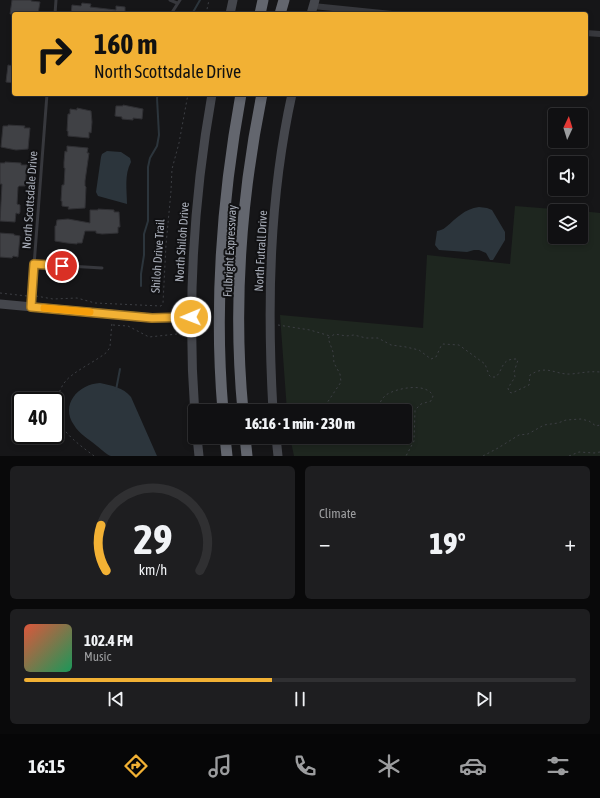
<!DOCTYPE html>
<meta charset="utf-8">
<style>
:root{--surface:#101012;--page:#1e1e20;--text:#f1f3f6;--muted:#9c9d9f;--line:#303032;--accent:#f2b134}
body{margin:0;font-family:"Asap Condensed",sans-serif;background:var(--page);color:var(--text);height:100vh;display:flex;flex-direction:column;font-size:15px;white-space:nowrap}
*{box-sizing:border-box;margin:0}
p{font-size:13px;color:var(--muted)}
.icon{flex:none;width:22px;height:22px;fill:none;stroke:currentColor;stroke-width:2;stroke-linecap:round;stroke-linejoin:round}
.map{position:relative;height:456px;overflow:hidden}
.panel{display:flex;flex-direction:column;gap:10px;padding:10px;background:#09090a;flex:1}
.panel>*{flex:none}
.banner{position:absolute;left:12px;top:12px;width:576px;height:84px;border-radius:4px;box-shadow:0 2px 6px #0003,0 0 0 1px var(--line);background:#f2b134;color:#111;overflow:hidden}
.needle{width:26px;rotate:4deg}
.controls{position:absolute;left:548px;top:108px;display:grid;gap:8px}
.controls a{display:grid;place-items:center;width:40px;height:40px;border-radius:4px;background:var(--surface);box-shadow:0 2px 6px #0003,0 0 0 1px var(--line);font-size:20px}
.speed{position:absolute;left:12px;top:392px;display:flex;gap:8px;font-size:20px;font-weight:700;text-align:center}
.speed>*{display:grid;place-content:center;width:52px;height:52px;border-radius:50%;background:var(--surface);box-shadow:0 2px 6px #0003,0 0 0 1px var(--line);line-height:1}
.speed .limit{border:2px solid #111;border-radius:6px;background:#fff;color:#111}
.pin{position:absolute;display:grid;place-items:center;width:34px;height:34px;color:#fff;margin:-17px;border:2px solid #fff;border-radius:50%;box-shadow:0 1px 4px #0007}
.me{position:absolute;width:44px;margin:-22px;rotate:269deg;stroke-linejoin:round;filter:drop-shadow(0 0 3px #0008)}
.turn{display:flex;align-items:center;gap:14px;height:84px;padding:0 16px;font-size:18px}
.turn .icon{width:52px;height:52px;stroke-width:2.5}
.turn b{display:block;font-size:28px;line-height:34px}
.big{font-size:30px;font-weight:800;line-height:1.1}
.panel .widget{flex:1;display:flex;flex-direction:column;justify-content:center;gap:6px;min-width:0;padding:0 14px;border-radius:6px;background:var(--page)}
.panel .dial{align-items:center;gap:0}
.dial svg{height:104px;overflow:visible;fill:none;stroke:var(--line);stroke-width:7;stroke-linecap:round;text-anchor:middle}
.dial text{fill:var(--text);stroke:none}
.song{display:flex;align-items:center;gap:12px}
.cover{width:48px;height:48px;border-radius:6px;background:linear-gradient(135deg,hsl(10 70% 55%),hsl(150 70% 35%))}
.played{height:4px;border-radius:2px;background:linear-gradient(90deg,var(--accent) 45%,var(--line) 45%)}
.keys{display:flex;justify-content:space-around;direction:ltr}
.heat{display:flex;justify-content:space-between;align-items:center;font-size:22px;direction:ltr}
.panel .tiles{flex:1;display:grid;gap:10px;grid-template-columns:1fr 1fr}
.widget:last-child{grid-column:span 2}
.trip{position:absolute;left:188px;top:404px;width:224px;height:40px;border-radius:4px;background:var(--surface);box-shadow:0 2px 6px #0003,0 0 0 1px var(--line);font-weight:800;line-height:40px;text-align:center}
.menu{display:flex;height:64px;justify-content:space-around;align-items:center;background:#060607;color:var(--muted)}
.menu .icon{width:28px;height:28px}
.menu .active{color:var(--accent)}
.menu b{font-size:18px;color:var(--text)}
.map>svg:first-child{display:block}
.green{fill:#1e261f}
.water{fill:#2c353c}
.lines{fill:none;stroke-linecap:round;stroke-linejoin:round}
.stream{stroke:#2c353c;stroke-width:2}
.building{fill:#404145;stroke:#303034}
.path{stroke:#3d3f44;stroke-width:1;stroke-dasharray:2 3;stroke-linecap:butt}
.lane{stroke:#37383d;stroke-width:3}
.street{stroke:#37383d;stroke-width:6}
.secondary{stroke:#45474d;stroke-width:9}
.highway{stroke:#63666e;stroke-width:11}
.route-casing{stroke:#9d7322;stroke-width:10}
.route{stroke:#f2b134;stroke-width:7}
.slow{stroke:#f59e0b;stroke-width:7}
.labels{text-anchor:middle;stroke-width:4;stroke-linejoin:round;paint-order:stroke}
.street-label{font-size:12px;fill:#a8adb8;stroke:#111113}
</style>
<div class="map">
<svg width="600" height="456" viewBox="0 0 600 456">
<rect width="100%" height="100%" fill="#161618"/>
<path class="green" d="M515 206 578 211H555V237H581V211L600 213V456H294L290 437H405V411H287L280 315 423 328 427 255 510 264Z"/>
<g class="water">
<path d="M107 151 121 152 130 158 131 162C124 175 127 190 127 204L98 196 96 192 101 157 102 154Z"/>
<path d="M479 207 487 208 492 210 505 232V240L493 260H490L486 253 479 250H474L467 252 439 250 435 245 437 231C440 230 443 230 446 227 457 218 464 209 479 207Z"/>
<path d="M100 383C112 386 123 387 131 397L157 456C145 456 123 456 111 456 107 455 101 449 97 446 89 439 79 434 74 425 60 405 78 384 100 383Z"/>
</g>
<g class="lines">
<g class="stream">
<path d="M192 14 200 0"/>
<path d="M141 286V274L144 255V234L148 221V167L150 158 157 146 159 135 157 98 158 94"/>
<path d="M116 390 120 369"/>
</g>
</g>
<g class="building">
<path d="M12 0H31V1L40 2 38 14H10Z"/>
<path d="M82 3 91 4 90 7 116 10V6L125 7V14H71L72 5 81 6Z"/>
<path d="M8 65 14 66V83L6 82Z"/>
<path d="M123 105 143 109 142 119 133 118V120L122 119V117L115 116 116 106H123Z"/>
<path d="M77 108 91 111 92 122 91 133 89 132V138L68 136V131H67L68 114H70V109L77 110Z"/>
<path d="M8 125 25 126 24 128H30L28 149 16 150 1 147 3 126H8Z"/>
<path d="M67 146 88 148 87 153H89L85 181V186L86 187 85 208 70 209H68L69 207 62 206V201H61L62 185H64L65 168H64V162L65 151 67 152Z"/>
<path d="M5 162 21 163V165H27L25 186H19L18 187 17 204 20 205V212L19 214 16 213 15 222 0 221 2 184H0V163H5Z"/>
<path d="M98 209 114 210V212H119L120 227H118V233L102 234 96 233V231H85L82 243H77V244L67 243 55 241V226H56L57 220 68 219 90 223V210H98Z"/>
<path d="M0 233 14 234V235L20 236 18 257 13 256 12 258 0 257Z"/>
</g>
<g class="lines">
<g class="path">
<path d="M206 14 209 0"/>
<path d="M0 293 27 296"/>
<path d="M36 296 53 299 77 298 95 303 161 306 163 303 166 245 171 191 172 169 179 143 188 94"/>
<path d="M113 325 128 326 149 337 177 334"/>
<path d="M278 325 310 330 330 336"/>
<path d="M325 411 327 403 341 382 340 374 334 363 333 352 328 338 335 334 346 336 354 335 366 338H378L391 345 406 347 419 350 431 359 436 357 441 346 443 344 459 345 485 364 489 375 491 377H496C504 368 501 359 516 359L518 360 514 372 515 377 508 388 509 392 512 393 529 385 530 375C547 364 555 375 571 374 582 373 588 371 600 372"/>
<path d="M376 411C379 405 381 399 386 395 396 388 427 382 433 396L431 401 421 404 415 410 414 441 406 456"/>
<path d="M94 456C76 442 51 426 57 400 59 391 63 382 71 376 82 367 96 361 107 352L110 347 112 322"/>
<path d="M483 456 498 448 519 435 528 434 544 425 558 423 566 420 581 419 589 421 596 426 600 425"/>
<path d="M569 456 579 452 594 453 600 452"/>
</g>
<g class="lane">
<path d="M170 0 177 3"/>
<path d="M55 14 56 0"/>
<path d="M171 14 180 0"/>
<path d="M35 264 102 268"/>
<path d="M31 305 47 94"/>
</g>
<g class="street">
<path d="M313 6 392 14"/>
<path d="M586 33 600 34"/>
</g>
<g class="secondary">
<path d="M230 14 233 0"/>
<path d="M311 14 315 0"/>
<path d="M0 304 152 318 191 317"/>
<path d="M273 411C267 305 269 198 292 94"/>
<path d="M195 416C187 308 193 201 212 94"/>
<path d="M197 437 199 456"/>
<path d="M276 437 278 456"/>
</g>
<g class="highway">
<path d="M260 14 263 0"/>
<path d="M280 14 284 0"/>
<path d="M223 411C214 305 222 198 241 94"/>
<path d="M243 411C233 306 241 198 262 94"/>
<path d="M225 437 227 456"/>
<path d="M245 437 247 456"/>
</g>
</g>
<g class="lines">
<g class="route-casing">
<path id="route" d="M62 266 34 264 31 307 152 318 191 317"/>
</g>
<use href="#route" class="route"/>
<path class="slow" d="M44 308 90 312"/>
</g>
<g class="labels">
<g class="street-label">
<text transform="translate(30 200) rotate(-86)" y="4">North Scottsdale Drive</text>
<text transform="translate(182 242) rotate(-86)" y="4">North Shiloh Drive</text>
<text transform="translate(230 251) rotate(-87)" y="4">Fulbright Expressway</text>
<text transform="translate(261 251) rotate(-87)" y="4">North Futrall Drive</text>
<text transform="translate(158 256) rotate(-86)" y="4">Shiloh Drive Trail</text>
</g>
</g>
</svg>
<div class="controls">
<a><svg class="needle" viewBox="-14 -14 28 28"><path d="M0-13l5 13h-10z" fill="#e53935"/><path d="M0 13l5-13h-10z" fill="#9c9d9f"/></svg></a>
<a><svg class="icon" aria-label="sound" viewBox="0 0 24 24"><path d="M4 9h4l5-4v14l-5-4H4zM17 9q2 3 0 6"/></svg></a>
<a><svg class="icon" aria-label="layers" viewBox="0 0 24 24"><path d="M12 4l9 5-9 5-9-5zM3 14l9 5 9-5"/></svg></a>
</div>
<div class="speed"><div class="limit">40</div></div>
<div class="pin" style="left:62px;top:266px;background:#d93025"><svg class="icon" aria-label="arrive" viewBox="0 0 24 24"><path d="M6 21V4h12l-3 4 3 4H6"/></svg></div>
<svg class="me" style="left:191px;top:317px" viewBox="-20 -20 40 40"><circle r="17" fill="#f2b134" stroke="#fff" stroke-width="3"/><path d="M0-11L8 9 0 5-8 9z" fill="#fff"/></svg>
<div class="trip">16:16 · 1 min · 230 m</div>
<div class="banner">
<div class="turn"><svg class="icon" aria-label="right" viewBox="0 0 24 24"><path d="M7 20v-9h11M14 6l5 5-5 5"/></svg><div><b>160 m</b>North Scottsdale Drive</div></div>
</div>
</div>
<section class="panel">
<div class="tiles">
<div class="widget dial"><svg viewBox="0 0 100 80">
<path d="M14 69A42 42 0 1 1 86 69"/>
<path d="M14 69A42 42 0 0 1 10 34" stroke="#f2b134"/>
<text x="50" y="56" font-size="32" font-weight="700">29</text>
<text x="50" y="72" font-size="11">km/h</text>
</svg></div>
<div class="widget"><p>Climate</p>
<div class="heat"><a>−</a><b class="big">19°</b><a>+</a></div>
</div>
<div class="widget">
<div class="song"><i class="cover"></i><div><b>102.4 FM</b><p>Music</p></div></div>
<div class="played"></div>
<div class="keys"><svg class="icon" aria-label="previous" viewBox="0 0 24 24"><path d="M18 5L8 12l10 7zM5 5v14"/></svg><svg class="icon" aria-label="pause" viewBox="0 0 24 24"><path d="M8 5v14M16 5v14"/></svg><svg class="icon" aria-label="next" viewBox="0 0 24 24"><path d="M6 5l10 7-10 7zM19 5v14"/></svg></div>
</div>
</div>
</section>
<nav class="menu">
<b>16:15</b>
<svg class="icon active" aria-label="directions" viewBox="0 0 24 24"><path d="M12 3l9 9-9 9-9-9zM9 14v-3h6M13 9l2 2-2 2"/></svg>
<svg class="icon" aria-label="music" viewBox="0 0 24 24"><path d="M9 18V5l10-2v13"/><circle cx="6" cy="18" r="3"/><circle cx="16" cy="16" r="3"/></svg>
<svg class="icon" aria-label="phone" viewBox="0 0 24 24"><path d="M5 4h4l2 5-3 2q2 4 5 5l2-3 5 2v4C11 20 4 13 5 4z"/></svg>
<svg class="icon" aria-label="climate" viewBox="0 0 24 24"><path d="M12 3v18M4 7l16 10M4 17L20 7"/></svg>
<svg class="icon" aria-label="car" viewBox="0 0 24 24"><path d="M5 17H2v-5l4-1 3-4h7l3 4 3 1v5h-3M9 17h6M6 11h13"/><circle cx="7" cy="17" r="2"/><circle cx="17" cy="17" r="2"/></svg>
<svg class="icon" aria-label="filters" viewBox="0 0 24 24"><path d="M4 7h16M4 17h16"/><circle cx="9" cy="7" r="2"/><circle cx="15" cy="17" r="2"/></svg>
</nav>
